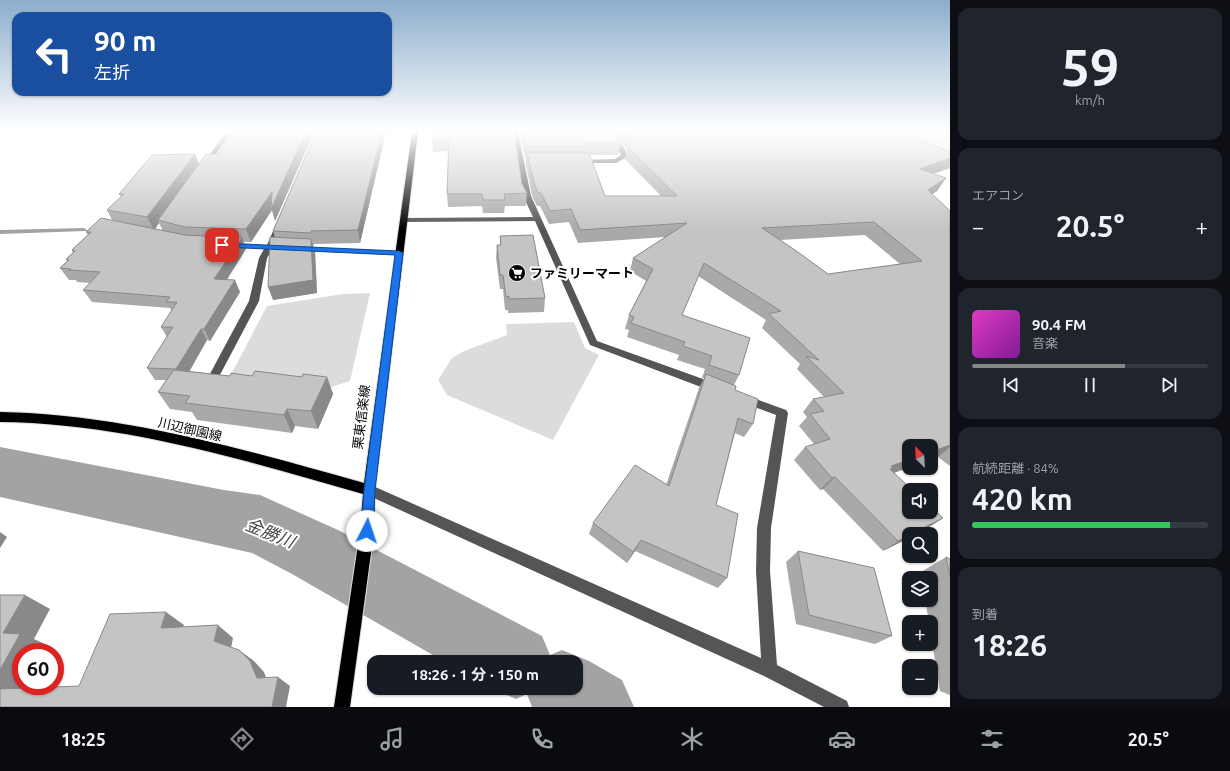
<!DOCTYPE html>
<html lang="ja">
<meta charset="utf-8">
<style>
:root{--surface:#171b24;--page:#20242c;--text:#f1f3f6;--muted:#9ea1a6;--line:#363941;--accent:#858687}
body{margin:0;font-family:Ubuntu,"Noto Sans JP",sans-serif;background:var(--page);color:var(--text);height:100vh;display:flex;flex-direction:column;font-size:15px;white-space:nowrap}
*{box-sizing:border-box;margin:0}
p{font-size:13px;color:var(--muted)}
.icon{flex:none;width:22px;height:22px;fill:none;stroke:currentColor;stroke-width:2;stroke-linecap:round;stroke-linejoin:round}
.map{position:relative;flex:1;overflow:hidden}
.sheet{display:flex;flex-direction:column;gap:8px;padding:8px;background:#0d0f14;width:280px}
.sheet>*{flex:none}
.hud{position:absolute;left:12px;top:12px;width:380px;height:84px;border-radius:12px;box-shadow:0 1px 3px #0004;background:#1a4fa0;color:#fff;overflow:hidden}
.needle{width:26px;rotate:336deg}
.tools{position:absolute;left:902px;top:439px;display:grid;gap:8px}
.tools a{display:grid;place-items:center;width:36px;height:36px;border-radius:8px;background:var(--surface);box-shadow:0 1px 3px #0004;font-size:20px}
.speed{position:absolute;left:12px;top:643px;display:flex;gap:8px;font-size:20px;font-weight:700;text-align:center}
.speed>*{display:grid;place-content:center;width:52px;height:52px;border-radius:50%;background:var(--surface);box-shadow:0 1px 3px #0004;line-height:1}
.speed .limit{border:6px solid #d22;background:#fff;color:#111}
.pin{position:absolute;display:grid;place-items:center;width:34px;height:34px;color:#fff;margin:-17px;border-radius:8px;box-shadow:0 2px 6px #0006}
.me{position:absolute;width:44px;margin:-22px;rotate:4deg;stroke-linejoin:round;filter:drop-shadow(0 0 3px #0008)}
.turn{display:flex;align-items:center;gap:14px;height:84px;padding:0 16px;font-size:18px}
.turn .icon{width:52px;height:52px;stroke-width:2.5}
.turn b{display:block;font-size:28px;line-height:34px}
.big{font-size:30px;font-weight:700;line-height:1.1}
.sheet .widget{flex:1;display:flex;flex-direction:column;justify-content:center;gap:6px;min-width:0;padding:0 14px;border-radius:12px;background:var(--page)}
.sheet .dial{align-items:center;gap:0}
.dial b{font-size:52px;line-height:1}
.song{display:flex;align-items:center;gap:12px}
.cover{width:48px;height:48px;border-radius:6px;background:linear-gradient(135deg,hsl(310 70% 55%),hsl(290 70% 35%))}
.played{height:4px;border-radius:2px;background:linear-gradient(90deg,var(--accent) 65%,var(--line) 65%)}
.keys{display:flex;justify-content:space-around;direction:ltr}
.heat{display:flex;justify-content:space-between;align-items:center;font-size:22px;direction:ltr}
.charge{height:6px;border-radius:3px;background:linear-gradient(90deg,#34c759 84%,var(--line) 0)}
.trip{position:absolute;left:367px;top:655px;width:216px;height:40px;border-radius:12px;background:var(--surface);box-shadow:0 1px 3px #0004;font-weight:700;line-height:40px;text-align:center}
.tab-bar{display:flex;height:64px;justify-content:space-around;align-items:center;background:#090b0e;color:var(--muted)}
.tab-bar .icon{width:28px;height:28px}
.tab-bar .active{color:var(--accent)}
.tab-bar b{font-size:18px;color:var(--text)}
main{display:flex;flex:1;min-height:0}
.map>svg:first-child{display:block}
.green{fill:#dcdcdc}
.lines{fill:none;stroke-linecap:round;stroke-linejoin:round}
.stream{fill:#a3a3a3;fill-rule:evenodd}
.river{fill:#a3a3a3;fill-rule:evenodd}
.major-casing{stroke:#dbdbdb;stroke-width:2}
.minor{fill:#555;fill-rule:evenodd}
.major{fill:#000;fill-rule:evenodd}
.wall{fill:#a9a9a9;fill-rule:evenodd}
.shaded-wall{fill:#898989}
.building{fill:#c4c4c4;stroke:#898989;fill-rule:evenodd}
.route{fill:#1a73e8;stroke:#114b97}
.labels{text-anchor:middle;stroke-width:4;stroke-linejoin:round;paint-order:stroke}
.poi-label{font-size:13px;font-weight:bold;fill:#000;stroke:#fff;text-anchor:start}
.street-label{font-size:13px;fill:#000;stroke:#fff}
.near-water-label{font-size:17px;font-style:italic;fill:#444;stroke:#fff}
</style>
<main>
<div class="map">
<svg width="950" height="707" viewBox="0 0 950 707">
<rect width="100%" height="100%" fill="#fff"/>
<g class="green">
<path d="M902 132H950V160Z"/>
<path d="M370 293 350 381 325 389 224 388 267 306 343 294Z"/>
<path d="M574 322 585 348 599 355 553 440 447 395 438 380 452 358 464 351 507 335 506 324Z"/>
</g>
<g class="lines">
<path class="stream" d="M84 228 87 230 86 231 0 234V230Z"/>
<path class="river" d="M0 447 224 490 260 495 338 530 542 636 550 655 562 650 589 661 622 680 634 707H532L527 694 516 699 490 688H576V662H445L292 574 252 553 0 497Z"/>
<g class="major-casing">
<path id="major" d="M412 132H418L375 490 374 531 350 707H334L360 531 363 494C245 460 123 423 0 422V412C123 414 246 450 364 483Z"/>
</g>
<g class="minor">
<path d="M226 132H232L208 165H204L203 164Z"/>
<path d="M512 132H518L531 196 597 341 717 384 718 387 717 390 713 391 709 390 590 345 535 221 401 222 400 220 404 218 533 217 523 196Z"/>
<path d="M610 132H616L628 156 627 157 616 163H577L576 162 579 160 615 159 621 155Z"/>
<path d="M277 222H280L284 224 275 245 283 246 287 248 283 250H272L267 258 259 301 213 388H205L204 385 249 301 259 258 264 249 233 247 229 245 233 243 267 245Z"/>
<path d="M297 247 399 251 403 253 399 255 300 251 296 249Z"/>
<path d="M745 395 786 410 788 413 771 528 770 571 777 665 847 701 849 707H824L764 676 365 494 363 490 365 486 369 484 373 486 761 658 756 571 757 528 776 415 741 402 740 399 741 396Z"/>
</g>
<use href="#major" class="major"/>
</g>
<g class="wall">
<path d="M314 132 275 221 272 210 251 242H243L246 249 227 280 240 292 210 341 207 340 189 371 230 376 327 377 333 394 318 429 295 426 292 433 197 420 192 412 170 409 158 392 166 380H155L147 368 167 337 161 327 172 311 170 308 92 302 83 290 90 283 77 282 76 280H69L60 268 67 261 66 259 73 253 72 250 88 235 86 232 112 220 107 210 121 197 119 194 199 164 218 154ZM159 223 163 231 155 229Z"/>
<path d="M316 132H386L360 243 314 244V245H313L315 252 317 293 273 300 275 238 273 231Z"/>
<path d="M514 132 522 184 527 193 526 206H505L504 213H483L482 206 448 207 447 194 448 151 433 152 432 140Z"/>
<path d="M517 132H616L621 143 618 155H590L605 196H661L625 159 627 151 617 132H900L950 168 933 174 946 178 937 191 932 194 950 211V466L938 457 894 473 943 518 926 529 883 551 823 489 820 490 794 460 805 447 814 444 799 426 807 417 803 412 813 399 824 397 797 369 800 364 762 328 766 320 698 276 682 315 739 375 734 385 735 390 753 424 744 437 735 433 716 505 727 578 718 588 635 551 627 563 589 534 593 523 666 485 699 388 704 378H702L705 369 677 360 679 355 627 337 629 330 625 329 629 315 646 281 630 271 633 258 666 237 578 243 569 222 549 224 540 206H537L532 196 526 165V158H525L519 132ZM865 235 900 264 828 274 780 240Z"/>
<path d="M500 236 545 298 544 312 508 313V310H505L503 289H500L496 258 497 245H500Z"/>
<path d="M798 551 892 636 875 644 796 624 786 562Z"/>
<path d="M946 557 950 559V695L940 691 931 636V622H929L925 600H931V578H922L921 572Z"/>
</g>
<g class="shaded-wall">
<path d="M306 132H314L275 221 272 210 251 242 246 229Z"/>
<path d="M382 132H386L360 243 358 230Z"/>
<path d="M195 154 200 166 158 220 159 223 154 230 147 217Z"/>
<path d="M950 158V168L912 181 920 169Z"/>
<path d="M946 178 937 191 919 202 928 190Z"/>
<path d="M242 238 246 249 219 291 214 279Z"/>
<path d="M311 239 315 252 317 293 273 300 268 287Z"/>
<path d="M235 280 240 292 210 341 204 329Z"/>
<path d="M201 329 207 340 184 381 176 369Z"/>
<path d="M327 377 333 394 318 429 311 411Z"/>
<path d="M287 409 295 426 292 433 284 415Z"/>
<path d="M950 445V447L938 457 931 459V452Z"/>
<path d="M909 460V467L883 477 891 466Z"/>
<path d="M835 477 823 489 820 490 832 478Z"/>
<path d="M943 518 926 529 917 534H911Z"/>
<path d="M0 532 7 537 0 548Z"/>
<path d="M909 535V538L883 551 898 541Z"/>
<path d="M641 540 635 551 627 563 633 552Z"/>
<path d="M25 595 50 609 34 639 47 645 44 652H21V686H26L20 698 0 692V670L3 633Z"/>
<path d="M166 612 184 625 179 640 161 628Z"/>
<path d="M218 625 233 638 230 653 214 641Z"/>
<path d="M239 650 254 661 264 672 270 688 257 678Z"/>
<path d="M278 677 290 686 286 707H272Z"/>
</g>
<g class="building">
<path d="M236 132H306L271 209 272 192 246 229 185 227 158 220 206 154H218L230 136H233Z"/>
<path d="M316 132H382L358 230 311 231V233L273 231Z"/>
<path d="M433 132H514L522 184 527 193 504 194 505 200H483L482 194H447L449 140H432Z"/>
<path d="M523 132H616L621 143H585L586 146H526Z"/>
<path d="M626 132H900L950 152V158L920 169 946 178 928 190 950 211V445L931 452V446H909V460L891 466 893 468 890 469 912 490H909V512H931V507L943 518 911 534H909V535L898 541 835 477 832 478 805 447 830 439 810 414 824 411 813 399 844 393 806 356 819 360 769 314 781 311 704 263 682 315 750 338 739 375 709 365 712 356 683 346 685 342 631 323 634 317 629 315 653 269 633 258 687 223 580 230 571 209 550 211 541 193H538L534 183 527 153H589L605 196H677L628 147 632 143ZM874 222 922 261 828 274 795 250 762 228Z"/>
<path d="M195 154 147 217 107 210 124 194H119L152 155Z"/>
<path d="M101 218 185 235 242 238 214 279 235 280 204 329H201L176 369 147 368 173 327H161L177 302H166L170 297 83 290 100 272 69 270 71 269 60 268 69 260 66 259 75 251 72 250 91 232H86Z"/>
<path d="M533 235 545 298 509 299V296L506 297 503 275H500L497 245H501L500 236Z"/>
<path d="M270 237 311 239 313 280 268 287Z"/>
<path d="M174 370 230 376 231 373 252 376 255 371 302 377 303 374 327 377 311 411 287 409 284 415 185 403 190 396 158 392Z"/>
<path d="M706 374 736 386 735 390 758 399 753 424 738 418 716 505 738 514 727 578 641 540 633 552 593 523 635 465 669 486Z"/>
<path d="M798 551 874 568 892 636 809 615Z"/>
<path d="M946 557 950 559V576Z"/>
<path d="M0 595H25L3 633 20 634 0 670Z"/>
<path d="M166 612 161 628 218 625 214 641 239 650 250 661 257 678 278 677 272 707H0V689L79 686 110 614Z"/>
</g>
<linearGradient id="sky" x2="0" y2="1"><stop stop-color="#8cadcc"/><stop offset="0.57" stop-color="#fff"/><stop offset="1" stop-color="#fff" stop-opacity="0"/></linearGradient>
<rect width="950" height="230" fill="url(#sky)"/>
<path class="route" d="M220 243 399 251 403 253 375 490 373 531 371 535 367 537 362 535 361 531 364 490 395 255 222 247 220 246Z"/>
<defs>
<g id="supermarket-disc" transform="scale(0.9)"><circle r="9.5" fill="#000" stroke="#fff"/><path d="M-6-5.5h2.5l.6 2H6L4.5 2H-2.5L-4.4-4H-6ZM-1.5 3.2a1.3 1.3 0 1 0 .1 0ZM3 3.2a1.3 1.3 0 1 0 .1 0Z" fill="#fff"/></g>
</defs>
<g fill-rule="evenodd">
<use href="#supermarket-disc" x="517" y="273"/>
</g>
<g class="labels">
<g class="poi-label">
<text x="530" y="278">ファミリーマート</text>
</g>
<g class="street-label">
<text transform="translate(361 417) rotate(-83)" y="5">栗東信楽線</text>
<text transform="translate(190 429) rotate(13)" y="5">川辺御園線</text>
</g>
<g class="near-water-label">
<text transform="translate(270 533) rotate(22)" y="6">金勝川</text>
</g>
</g>
</svg>
<div class="tools">
<a><svg class="needle" viewBox="-14 -14 28 28"><path d="M0-13l5 13h-10z" fill="#e53935"/><path d="M0 13l5-13h-10z" fill="#9ea1a6"/></svg></a>
<a><svg class="icon" aria-label="sound" viewBox="0 0 24 24"><path d="M4 9h4l5-4v14l-5-4H4zM17 9q2 3 0 6"/></svg></a>
<a><svg class="icon" aria-label="search" viewBox="0 0 24 24"><circle cx="10" cy="10" r="6"/><path d="M15 15l6 6"/></svg></a>
<a><svg class="icon" aria-label="layers" viewBox="0 0 24 24"><path d="M12 4l9 5-9 5-9-5zM3 14l9 5 9-5"/></svg></a>
<a>+</a>
<a>−</a>
</div>
<div class="speed"><div class="limit">60</div></div>
<div class="pin" style="left:222px;top:245px;background:#d93025"><svg class="icon" aria-label="arrive" viewBox="0 0 24 24"><path d="M6 21V4h12l-3 4 3 4H6"/></svg></div>
<svg class="me" style="left:367px;top:531px" viewBox="-20 -20 40 40"><circle r="19" fill="#fff"/><path d="M0-13L10 11 0 6-10 11z" fill="#1a73e8"/></svg>
<div class="trip">18:26 · 1 分 · 150 m</div>
<div class="hud">
<div class="turn"><svg class="icon" aria-label="left" viewBox="0 0 24 24"><path d="M17 20v-9H6M10 6l-5 5 5 5"/></svg><div><b>90 m</b>左折</div></div>
</div>
</div>
<section class="sheet">
<div class="widget dial"><b>59</b><p>km/h</p></div>
<div class="widget"><p>エアコン</p>
<div class="heat"><a>−</a><b class="big">20.5°</b><a>+</a></div>
</div>
<div class="widget">
<div class="song"><i class="cover"></i><div><b>90.4 FM</b><p>音楽</p></div></div>
<div class="played"></div>
<div class="keys"><svg class="icon" aria-label="previous" viewBox="0 0 24 24"><path d="M18 5L8 12l10 7zM5 5v14"/></svg><svg class="icon" aria-label="pause" viewBox="0 0 24 24"><path d="M8 5v14M16 5v14"/></svg><svg class="icon" aria-label="next" viewBox="0 0 24 24"><path d="M6 5l10 7-10 7zM19 5v14"/></svg></div>
</div>
<div class="widget"><p>航続距離 · 84%</p><b class="big">420 km</b><div class="charge"></div></div>
<div class="widget"><p>到着</p><b class="big">18:26</b></div>
</section>
</main>
<nav class="tab-bar">
<b>18:25</b>
<svg class="icon active" aria-label="directions" viewBox="0 0 24 24"><path d="M12 3l9 9-9 9-9-9zM9 14v-3h6M13 9l2 2-2 2"/></svg>
<svg class="icon" aria-label="music" viewBox="0 0 24 24"><path d="M9 18V5l10-2v13"/><circle cx="6" cy="18" r="3"/><circle cx="16" cy="16" r="3"/></svg>
<svg class="icon" aria-label="phone" viewBox="0 0 24 24"><path d="M5 4h4l2 5-3 2q2 4 5 5l2-3 5 2v4C11 20 4 13 5 4z"/></svg>
<svg class="icon" aria-label="climate" viewBox="0 0 24 24"><path d="M12 3v18M4 7l16 10M4 17L20 7"/></svg>
<svg class="icon" aria-label="car" viewBox="0 0 24 24"><path d="M5 17H2v-5l4-1 3-4h7l3 4 3 1v5h-3M9 17h6M6 11h13"/><circle cx="7" cy="17" r="2"/><circle cx="17" cy="17" r="2"/></svg>
<svg class="icon" aria-label="filters" viewBox="0 0 24 24"><path d="M4 7h16M4 17h16"/><circle cx="9" cy="7" r="2"/><circle cx="15" cy="17" r="2"/></svg>
<b>20.5°</b>
</nav>
